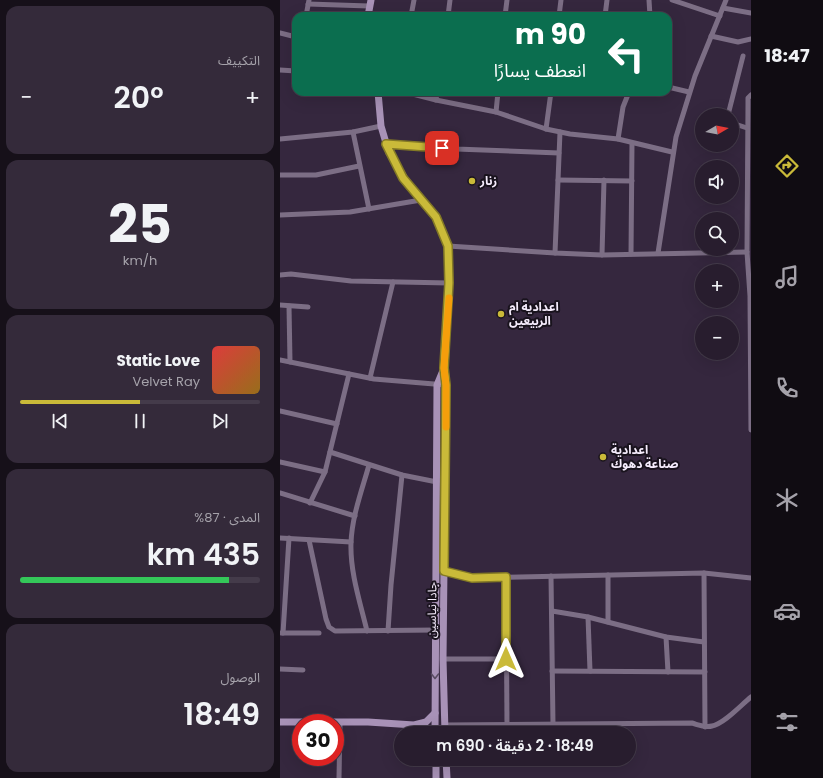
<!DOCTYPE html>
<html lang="ar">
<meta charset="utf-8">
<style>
:root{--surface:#281d2e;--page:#342a3a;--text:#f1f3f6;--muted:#a5a2aa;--line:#443b4a;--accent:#caba39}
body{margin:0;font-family:Poppins,"Noto Sans Arabic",sans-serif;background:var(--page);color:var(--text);direction:rtl;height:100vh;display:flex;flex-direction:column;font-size:15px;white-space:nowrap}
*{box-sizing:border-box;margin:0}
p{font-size:13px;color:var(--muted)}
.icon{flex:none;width:22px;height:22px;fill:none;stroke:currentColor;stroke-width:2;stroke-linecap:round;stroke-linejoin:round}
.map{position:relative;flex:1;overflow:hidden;direction:ltr}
.drawer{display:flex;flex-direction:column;gap:6px;padding:6px;background:#161019;width:280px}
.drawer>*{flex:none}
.banner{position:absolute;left:12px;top:12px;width:380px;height:84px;border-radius:12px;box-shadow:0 4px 16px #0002,0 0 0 1px var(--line);direction:rtl;background:#0b6e4f;color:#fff;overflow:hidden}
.needle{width:26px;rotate:80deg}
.buttons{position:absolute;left:415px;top:108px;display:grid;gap:8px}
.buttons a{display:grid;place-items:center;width:44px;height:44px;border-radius:50%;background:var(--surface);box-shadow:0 4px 16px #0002,0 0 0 1px var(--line);font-size:20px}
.speed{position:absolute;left:12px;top:714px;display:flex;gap:8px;font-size:20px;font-weight:700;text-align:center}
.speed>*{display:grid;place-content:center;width:52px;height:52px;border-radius:50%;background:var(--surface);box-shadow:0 4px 16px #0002,0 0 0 1px var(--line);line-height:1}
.speed .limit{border:6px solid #d22;background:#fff;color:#111}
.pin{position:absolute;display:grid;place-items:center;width:34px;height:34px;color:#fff;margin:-17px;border-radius:8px;box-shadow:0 2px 6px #0006}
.me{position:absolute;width:44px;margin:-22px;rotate:0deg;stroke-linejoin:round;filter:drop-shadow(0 0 3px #0008)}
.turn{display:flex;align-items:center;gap:14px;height:84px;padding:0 20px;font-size:18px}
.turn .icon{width:52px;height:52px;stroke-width:2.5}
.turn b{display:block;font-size:28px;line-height:34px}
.big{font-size:30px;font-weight:600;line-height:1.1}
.drawer .widget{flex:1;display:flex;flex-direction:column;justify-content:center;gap:6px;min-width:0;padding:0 14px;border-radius:12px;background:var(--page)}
.drawer .dial{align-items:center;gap:0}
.dial b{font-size:52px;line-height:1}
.song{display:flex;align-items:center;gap:12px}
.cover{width:48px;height:48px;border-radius:6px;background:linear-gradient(135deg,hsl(0 70% 55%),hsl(40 70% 35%))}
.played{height:4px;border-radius:2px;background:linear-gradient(90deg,var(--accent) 50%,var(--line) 50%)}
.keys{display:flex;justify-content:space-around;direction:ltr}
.heat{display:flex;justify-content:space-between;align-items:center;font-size:22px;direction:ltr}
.charge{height:6px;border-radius:3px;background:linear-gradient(90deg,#34c759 87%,var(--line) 0)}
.trip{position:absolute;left:114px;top:726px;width:242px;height:40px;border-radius:20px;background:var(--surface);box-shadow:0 4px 16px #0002,0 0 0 1px var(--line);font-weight:600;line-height:40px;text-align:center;direction:rtl}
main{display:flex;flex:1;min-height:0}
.dock{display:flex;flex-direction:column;width:72px;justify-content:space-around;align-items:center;background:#100c12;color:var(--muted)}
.dock .icon{width:28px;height:28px}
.dock .on{color:var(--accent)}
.dock b{font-size:18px;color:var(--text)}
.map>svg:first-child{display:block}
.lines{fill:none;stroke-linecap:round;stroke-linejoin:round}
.street{stroke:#7c6e85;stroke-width:5}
.secondary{stroke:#a892b7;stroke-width:7}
.oneway{stroke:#594c62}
.route-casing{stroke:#837925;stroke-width:10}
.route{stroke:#caba39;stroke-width:7}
.slow{stroke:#f59e0b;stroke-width:7}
.poi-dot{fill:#caba39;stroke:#19131d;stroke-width:1.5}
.labels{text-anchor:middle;stroke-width:4;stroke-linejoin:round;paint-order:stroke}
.poi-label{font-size:12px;font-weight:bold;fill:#f5ecfc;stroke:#19131d;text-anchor:start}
.street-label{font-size:12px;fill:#f5ecfc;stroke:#19131d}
</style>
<main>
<nav class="dock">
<b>18:47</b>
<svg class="icon on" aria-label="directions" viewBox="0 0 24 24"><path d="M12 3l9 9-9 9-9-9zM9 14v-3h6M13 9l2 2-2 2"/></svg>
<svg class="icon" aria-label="music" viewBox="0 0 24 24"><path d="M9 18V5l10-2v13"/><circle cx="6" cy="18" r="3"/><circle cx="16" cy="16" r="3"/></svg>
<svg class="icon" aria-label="phone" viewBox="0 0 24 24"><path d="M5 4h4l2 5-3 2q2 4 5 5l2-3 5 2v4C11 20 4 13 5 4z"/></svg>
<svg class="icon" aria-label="climate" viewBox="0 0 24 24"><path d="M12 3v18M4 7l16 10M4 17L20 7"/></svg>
<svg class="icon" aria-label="car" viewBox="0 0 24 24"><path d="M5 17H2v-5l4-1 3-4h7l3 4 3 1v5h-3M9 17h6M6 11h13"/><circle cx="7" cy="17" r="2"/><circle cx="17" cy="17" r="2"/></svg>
<svg class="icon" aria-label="filters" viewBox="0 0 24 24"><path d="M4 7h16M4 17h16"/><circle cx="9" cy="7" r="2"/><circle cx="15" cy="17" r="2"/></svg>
</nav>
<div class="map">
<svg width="471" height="778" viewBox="0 0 471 778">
<rect width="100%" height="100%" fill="#35273e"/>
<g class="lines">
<g class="street">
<path d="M369 0 370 16"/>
<path d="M392 0 440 16"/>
<path d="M28 4 89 6"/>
<path d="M443 8 471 13"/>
<path d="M26 16 29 0"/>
<path d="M131 16 134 0"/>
<path d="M168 16 170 0"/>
<path d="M225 16 227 0"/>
<path d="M279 16 281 0"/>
<path d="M325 16 327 0"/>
<path d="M0 33 16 37"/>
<path d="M431 36 458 42 471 39"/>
<path d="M0 70 16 71"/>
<path d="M388 87 409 92"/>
<path d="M125 92 156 100 216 112 266 129 290 134 338 139 392 152"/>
<path d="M471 95 468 98V105L467 252 470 296 471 430"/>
<path d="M156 100 157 92"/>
<path d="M216 112 218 92"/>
<path d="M448 115 463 56"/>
<path d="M452 123 467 128"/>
<path d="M266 129 271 92"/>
<path d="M73 132 89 209"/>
<path d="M0 139 73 132 101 126"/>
<path d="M338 139 343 107 349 92"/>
<path d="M106 144 176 149 279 153"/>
<path d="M0 175H36L79 166"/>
<path d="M278 180 352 181"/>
<path d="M0 215 70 212 141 200"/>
<path d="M168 246 275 253 322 255 467 252"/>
<path d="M275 253 280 132"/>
<path d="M378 253 396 137 415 76 446 0"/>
<path d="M351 254 352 143"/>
<path d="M322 255 324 180"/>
<path d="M0 275 11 274 71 281 169 283"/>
<path d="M0 305 28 307"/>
<path d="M9 306 10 362"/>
<path d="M0 360 94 379 166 385"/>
<path d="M90 378 113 282"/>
<path d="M0 411 57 424"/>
<path d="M50 452 122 475 157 482"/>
<path d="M0 462 45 472"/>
<path d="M0 493 75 516"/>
<path d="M30 503 45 472 69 374"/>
<path d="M0 538 71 542"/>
<path d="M29 540 46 619 49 627 55 631 156 630"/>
<path d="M164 571 192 578 424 573 471 578"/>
<path d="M424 573 425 727"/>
<path d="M271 576 273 725"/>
<path d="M226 577 227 725"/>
<path d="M272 611 308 617 386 637 424 642"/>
<path d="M308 617 310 671"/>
<path d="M328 622V575"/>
<path d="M87 631C80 602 70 572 71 543 72 516 82 490 89 465"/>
<path d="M108 631 111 585 122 475"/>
<path d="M1 633H39"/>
<path d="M3 633 9 538"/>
<path d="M386 637 388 672"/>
<path d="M163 659H226"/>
<path d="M0 669 23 670"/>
<path d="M272 671 425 672"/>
<path d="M165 725 412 723C419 725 425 728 432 726 444 724 461 705 471 697"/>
<path d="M59 778 60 725"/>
</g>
<g class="secondary">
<path d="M88 16 91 0"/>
<path d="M98 92 101 126 109 153 129 185 156 217 168 246 169 283 164 368 157 385 155 733"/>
<path d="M165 369 166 385 163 659 165 733"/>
<path d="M0 722H88L134 725 146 722 155 713"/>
<path d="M127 729 146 733"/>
<path d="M156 759V778"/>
<path d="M166 759 167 778"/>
</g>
</g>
<defs><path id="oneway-chevron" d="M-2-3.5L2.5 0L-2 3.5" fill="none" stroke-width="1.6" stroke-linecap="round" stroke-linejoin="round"/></defs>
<use class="oneway" href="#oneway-chevron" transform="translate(155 676) rotate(90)"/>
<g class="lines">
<g class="route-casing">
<path id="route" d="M162 148 106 144 123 178 156 217 168 246 169 283 164 368 166 385 164 571 192 578 226 577V659"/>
</g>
<use href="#route" class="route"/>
<path class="slow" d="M166 427V385L164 368 169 298"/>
</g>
<g class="poi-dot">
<circle cx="192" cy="181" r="4"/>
<circle cx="221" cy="314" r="4"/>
<circle cx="323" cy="457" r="4"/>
</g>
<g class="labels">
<g class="poi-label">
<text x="200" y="185">زنار</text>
<text x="229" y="311">اعدادية ام<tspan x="229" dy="14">الربيعين</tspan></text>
<text x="331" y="454">اعدادية<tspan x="331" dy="14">صناعة دهوك</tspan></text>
</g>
<g class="street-label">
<text transform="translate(152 610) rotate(-89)" y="4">جادا نیاسین</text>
</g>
</g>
</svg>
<div class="buttons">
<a><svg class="needle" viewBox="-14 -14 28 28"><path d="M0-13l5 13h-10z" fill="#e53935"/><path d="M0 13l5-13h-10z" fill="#a5a2aa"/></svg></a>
<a><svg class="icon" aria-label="sound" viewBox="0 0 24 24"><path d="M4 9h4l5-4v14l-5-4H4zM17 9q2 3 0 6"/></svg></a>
<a><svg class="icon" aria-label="search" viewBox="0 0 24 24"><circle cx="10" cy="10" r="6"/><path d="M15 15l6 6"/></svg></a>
<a>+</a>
<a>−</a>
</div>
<div class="speed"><div class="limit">30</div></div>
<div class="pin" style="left:162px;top:148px;background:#d93025"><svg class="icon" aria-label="arrive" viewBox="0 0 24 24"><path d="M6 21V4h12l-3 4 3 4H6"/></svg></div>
<svg class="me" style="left:226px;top:659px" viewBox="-20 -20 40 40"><path d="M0-17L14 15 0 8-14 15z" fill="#caba39" stroke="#fff" stroke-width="4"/></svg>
<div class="trip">18:49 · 2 دقيقة · 690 m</div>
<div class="banner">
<div class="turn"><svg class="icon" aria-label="left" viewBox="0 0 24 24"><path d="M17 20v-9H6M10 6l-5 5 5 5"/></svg><div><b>90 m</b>انعطف يسارًا</div></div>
</div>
</div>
<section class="drawer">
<div class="widget"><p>التكييف</p>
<div class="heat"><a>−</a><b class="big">20°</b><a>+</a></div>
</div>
<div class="widget dial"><b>25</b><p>km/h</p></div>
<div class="widget">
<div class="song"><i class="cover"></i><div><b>Static Love</b><p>Velvet Ray</p></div></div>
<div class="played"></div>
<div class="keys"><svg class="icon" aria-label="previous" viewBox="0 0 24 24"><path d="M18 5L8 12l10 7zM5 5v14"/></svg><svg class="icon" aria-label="pause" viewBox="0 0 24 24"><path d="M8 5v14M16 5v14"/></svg><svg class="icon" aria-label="next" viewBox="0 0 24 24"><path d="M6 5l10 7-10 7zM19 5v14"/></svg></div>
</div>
<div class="widget"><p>المدى · 87%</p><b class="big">435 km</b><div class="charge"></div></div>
<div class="widget"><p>الوصول</p><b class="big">18:49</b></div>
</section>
</main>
